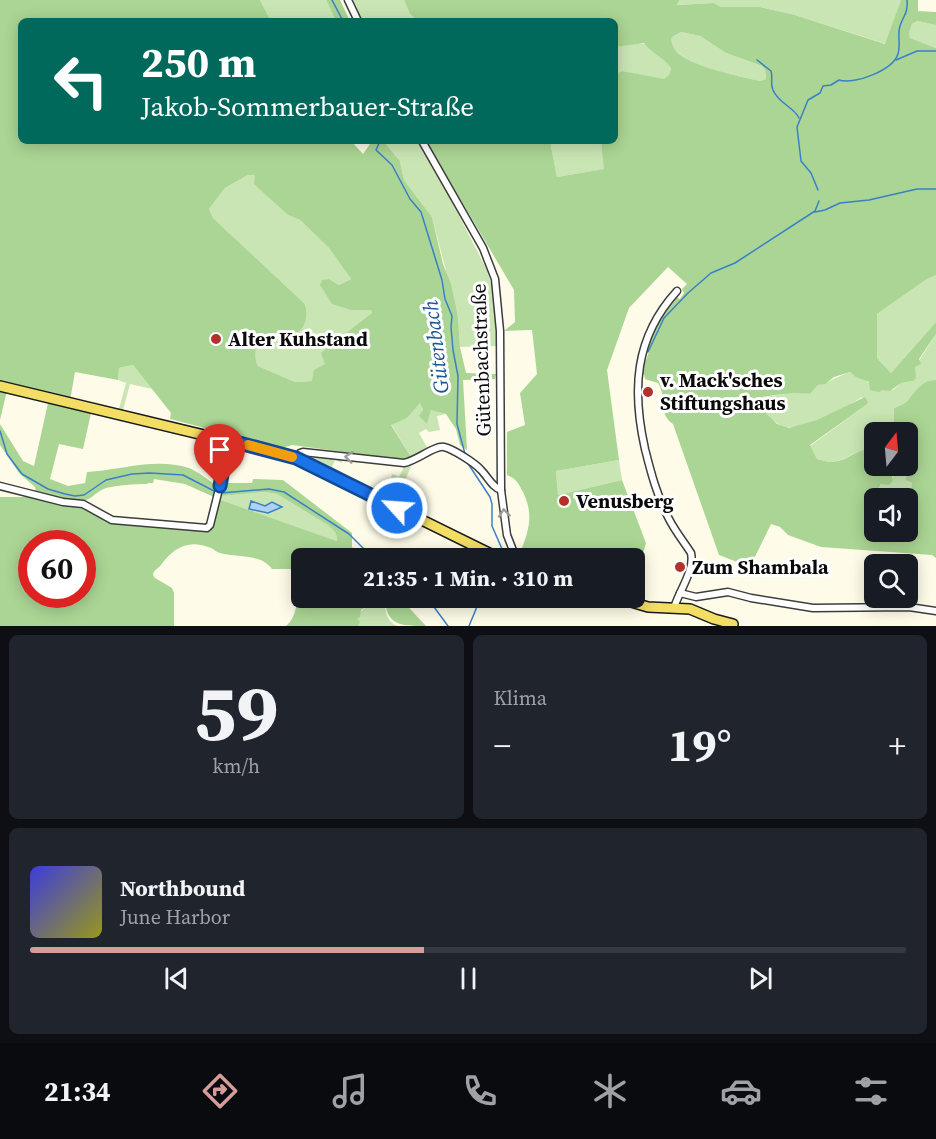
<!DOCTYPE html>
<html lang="de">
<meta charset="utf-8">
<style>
:root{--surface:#171b24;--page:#20242c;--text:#f1f3f6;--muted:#9ea1a6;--line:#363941;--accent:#d59c9a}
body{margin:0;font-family:"Source Serif 4",serif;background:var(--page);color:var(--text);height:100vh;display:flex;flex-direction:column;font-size:22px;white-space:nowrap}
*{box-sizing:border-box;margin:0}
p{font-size:20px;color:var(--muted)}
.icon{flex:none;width:33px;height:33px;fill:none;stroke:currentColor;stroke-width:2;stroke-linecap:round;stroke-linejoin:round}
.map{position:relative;height:626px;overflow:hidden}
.details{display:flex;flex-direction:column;gap:9px;padding:9px;background:#0d0f14;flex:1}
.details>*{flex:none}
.banner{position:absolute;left:18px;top:18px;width:600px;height:126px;border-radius:9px;box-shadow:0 3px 15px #0003;background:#00695c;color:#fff;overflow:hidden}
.needle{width:39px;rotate:16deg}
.buttons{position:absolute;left:864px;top:422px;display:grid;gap:12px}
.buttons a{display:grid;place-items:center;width:54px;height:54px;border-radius:9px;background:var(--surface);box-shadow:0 3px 15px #0003;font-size:30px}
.speed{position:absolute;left:18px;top:530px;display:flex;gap:12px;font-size:30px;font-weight:700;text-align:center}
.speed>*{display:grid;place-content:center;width:78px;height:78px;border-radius:50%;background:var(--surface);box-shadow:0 3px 15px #0003;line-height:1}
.speed .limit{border:9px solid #d22;background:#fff;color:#111}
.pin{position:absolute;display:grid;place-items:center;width:51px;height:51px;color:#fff;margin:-62px -26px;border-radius:50% 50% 50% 0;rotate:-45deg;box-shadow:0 0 6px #0007}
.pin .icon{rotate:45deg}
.me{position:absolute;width:66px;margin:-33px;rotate:296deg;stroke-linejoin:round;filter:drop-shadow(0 0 4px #0008)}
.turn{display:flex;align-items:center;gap:21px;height:126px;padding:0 24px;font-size:27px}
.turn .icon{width:78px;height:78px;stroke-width:2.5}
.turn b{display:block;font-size:42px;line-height:51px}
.big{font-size:45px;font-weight:700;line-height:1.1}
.details .tile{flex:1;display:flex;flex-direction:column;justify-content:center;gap:9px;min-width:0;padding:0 21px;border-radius:9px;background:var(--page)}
.details .dial{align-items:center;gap:0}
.dial b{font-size:78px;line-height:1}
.song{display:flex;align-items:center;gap:18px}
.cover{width:72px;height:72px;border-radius:9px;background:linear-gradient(135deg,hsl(240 70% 55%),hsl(60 70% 35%))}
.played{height:6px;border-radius:3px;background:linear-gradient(90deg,var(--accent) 45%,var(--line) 45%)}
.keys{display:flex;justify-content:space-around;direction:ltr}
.heat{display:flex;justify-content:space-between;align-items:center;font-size:33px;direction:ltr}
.details .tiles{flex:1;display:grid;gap:9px;grid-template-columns:1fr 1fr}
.tile:last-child{grid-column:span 2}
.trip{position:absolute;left:291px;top:548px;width:354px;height:60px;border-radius:9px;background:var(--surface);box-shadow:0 3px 15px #0003;font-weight:700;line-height:60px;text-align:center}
.tab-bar{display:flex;height:96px;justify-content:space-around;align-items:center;background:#090b0e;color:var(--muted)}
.tab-bar .icon{width:42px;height:42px}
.tab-bar .current{color:var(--accent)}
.tab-bar b{font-size:27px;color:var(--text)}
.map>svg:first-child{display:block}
.green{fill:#c9e5b4}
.forest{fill:#abd594;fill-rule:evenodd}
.water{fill:#afd2f2;stroke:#3a80c6;stroke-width:1.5}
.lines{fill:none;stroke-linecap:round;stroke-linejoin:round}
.stream{stroke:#3a80c6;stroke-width:1.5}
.minor-casing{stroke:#3d3d3d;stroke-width:9}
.primary-casing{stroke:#1b1b1b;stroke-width:12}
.minor{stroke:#fff;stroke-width:6}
.primary{stroke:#f2de64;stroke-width:9}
.oneway{stroke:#9d9d9d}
.route-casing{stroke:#114b97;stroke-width:15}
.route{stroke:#1a73e8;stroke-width:10}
.slow{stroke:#f59e0b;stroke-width:10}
.poi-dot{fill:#b2312a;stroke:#fff;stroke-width:2}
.labels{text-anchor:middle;stroke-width:6;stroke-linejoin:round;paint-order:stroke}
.poi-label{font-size:20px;font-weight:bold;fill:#0a0a0a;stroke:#fff;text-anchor:start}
.street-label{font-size:20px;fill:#0a0a0a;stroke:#fff}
.water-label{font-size:21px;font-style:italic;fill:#1b5394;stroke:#fff}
</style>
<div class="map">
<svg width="936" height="626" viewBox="0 0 936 626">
<rect width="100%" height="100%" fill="#fefce8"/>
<g class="green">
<path d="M260 0H326L336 21H271Z"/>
<path d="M353 0H404L410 14 418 21H363Z"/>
<path d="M680 0H901L886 44 795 15 760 7H721L714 3 675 5Z"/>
<path d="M919 21 936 25V48L910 38 909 33 912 24Z"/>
<path d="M681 32 700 36 726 53 762 66 765 70 766 79 760 81C731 74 690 70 671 45L672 37Z"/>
<path d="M637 43 646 44C651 54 664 57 671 68L669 75 664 79H658L622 71 615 74V47Z"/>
<path d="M386 141H417L454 206 486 268 492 287 498 346 460 347 458 317 432 217 404 180 400 161 385 143Z"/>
<path d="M550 141H601L605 169 557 177Z"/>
<path d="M248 175H255L288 215 300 220 329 248 351 279 339 285 329 279 351 310H371L372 313 312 381 295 382 258 366C246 340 272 331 293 334L304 303 213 218 209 209 225 188Z"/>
<path d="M936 275V322L891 373 877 358V314L927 279Z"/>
<path d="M936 334V380C922 381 916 391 908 400 905 404 898 406 894 408L896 430 894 432H874V447C858 448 848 460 832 462 828 462 822 460 817 459L810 446 866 405 862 397C845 408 802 434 782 426 774 423 769 416 763 410L762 397C778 396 795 391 810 394L818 385C826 384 840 375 850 372L882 390H893L901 383 913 381 915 367Z"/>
<path d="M133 365 152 389 130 384 123 410 119 409 126 383 118 380 119 368Z"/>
<path d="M420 402 427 423 431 409 446 414 437 416 440 430 429 432 426 429 419 433 428 449 411 457 391 424 407 418Z"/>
<path d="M314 455 343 458 342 463 335 460 332 467 345 474 344 476 313 461Z"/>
<path d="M619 460 622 480 558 495 556 471Z"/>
<path d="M412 464 396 502 383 496 384 493 391 496 398 483 391 479 392 474 399 477 405 465Z"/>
<path d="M892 468 907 472V480L912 483C912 489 911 493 907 498H875L881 484 893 478 890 469Z"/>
<path d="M265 492 277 494 326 524C333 528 338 533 337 541L221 500 222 496Z"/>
<path d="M380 601 384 602C386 612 386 621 397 626H358L356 619C360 611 366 605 376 605Z"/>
</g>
<g class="forest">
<path d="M0 0H260L271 21H21V141H351L363 154 372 141H386L385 143 400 161 404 180 432 217 443 264 451 284 458 317 460 347 466 373 496 374 495 379 463 380 467 450 460 445 456 429 446 414 431 410 427 424 419 416 423 410 420 403 407 418 391 425 411 457 402 460 292 445 282 448 170 419 171 413 133 365 119 368 118 380 75 372 70 401 8 386 0 420ZM248 175H255L254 184 288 215 300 220 329 248 351 279 339 285 329 279 322 280 320 285 332 304 351 310H371L372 313 321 353 325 364 314 370 312 381 295 382 258 366C249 346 263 333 283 333 286 333 289 334 293 334 306 332 309 313 304 303L213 218 209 209 225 188Z"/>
<path d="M326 0H340L350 21H336Z"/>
<path d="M404 0H680L676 5 714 3 721 7H760L795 15 885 44 901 0H918V11L936 12V25L918 21 912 24 909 33 910 38 936 48V275L927 279 877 314V358L891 373 936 322V334L919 359 921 364 915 367 916 378 913 381 901 383 890 391 882 390 879 392 870 390 869 382 856 377 850 372 834 377 825 384 818 385 810 394C797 392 776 395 762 397L763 410 777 424 789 428 817 420 865 397 868 402 866 405 810 445 817 459C822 460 828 462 832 462 848 461 858 448 874 447V465H908V432H894V408C898 406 905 404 908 400 916 391 922 380 936 380V558L932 555 821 547 788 535 780 527 771 524 750 567 719 555 673 424C657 413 668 399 658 383L645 379 644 374 639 377 649 352 645 351 658 317 675 296 680 299 684 293 682 289 687 284 668 267 629 308 607 370 619 460 556 471 558 495 622 480 646 543 638 571 635 570 634 558H590L555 548 536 550 534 558H524L520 553C529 531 534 514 523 492 518 483 517 479 507 475V432L525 425 520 393 537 374 532 330 504 331 515 322 514 290 426 141H550L557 177 604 169 601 141H615V74L622 71 664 79 669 75 671 68C663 57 651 53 644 43L615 47V21H418L410 14ZM681 32 700 36 726 53 762 66 765 70 766 79 760 81C741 76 665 64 672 37ZM890 468 907 472 906 480 912 483 911 492 908 498V531H874V499L881 484 889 485 893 481Z"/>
<path d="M48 403 91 413 83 449 59 444 50 479 68 486 85 483 87 472C120 470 156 457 189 468 199 472 208 480 217 486L214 497 185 484 154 479 153 483H148L147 484C132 484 120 485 106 488 96 491 92 500 82 501 67 504 50 497 36 493L35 487 19 473 0 445V424L23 461 34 466Z"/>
<path d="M253 479 283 480 352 533V547L363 558H302V597H399L426 626C402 626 388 626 385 602L380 601 376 605H369L361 610 360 617 357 619 360 622 358 626H286C299 616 299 588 298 572L290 569H272C261 553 237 558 220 553 216 552 213 548 208 547 188 539 172 549 161 565 157 570 154 569 153 575L155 578 172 588 174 593V626H0V497H35L81 506 93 511 104 520 112 522 210 532 225 483H252ZM265 492 277 494 326 524C332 528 338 533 337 541L221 500 222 496ZM32 543H82V594H32Z"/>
</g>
<path class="water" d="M251 501 265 506 272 502 282 507 268 513 249 509Z"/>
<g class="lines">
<g class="stream">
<path d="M332 0 343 21"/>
<path d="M757 60 771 71C773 77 770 84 773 90 778 103 794 107 799 118"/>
<path d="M896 60 917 51H936"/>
<path d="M380 141 376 150 392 165 410 199 421 212 442 280 445 299 452 316 451 327 453 350 458 376 457 424 465 454"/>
<path d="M818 190 811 173 801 161 797 127 808 100 820 93 823 86 831 85 839 80C855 85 893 70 898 54 901 45 897 34 900 26 904 14 908 14 907 0"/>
<path d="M815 212 825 210 840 203 869 200 917 189H936"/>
<path d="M648 352 664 318 688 293 711 273 735 263 815 211 819 201"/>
<path d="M0 431 7 454 22 474 48 489 65 494 75 496 84 495 106 480 132 474 150 473 183 475 216 492"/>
<path d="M467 462 490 497 492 504V526L506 558"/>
<path d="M221 493 269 489 284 492 349 534 373 558"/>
<path d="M422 597 434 607 448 626"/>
<path d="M469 626 481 597"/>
</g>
<g class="minor-casing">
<g id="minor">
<path d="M348 0 358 21"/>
<path d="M422 141 483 248 495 279 500 331 501 490 507 535 516 558"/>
<path d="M296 458 300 453 303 452 404 463C416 461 435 445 444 447 453 449 475 463 481 470 488 477 492 487 501 490"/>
<path d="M0 486 63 502 83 504 112 520 207 528 210 525 224 469 228 440"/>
<path d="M680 593 696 597 728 592 751 598 813 608 909 607 936 611"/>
<path d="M674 608C679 591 695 570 691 553 684 542 675 531 669 519 657 496 651 473 645 449 632 391 634 338 677 291"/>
</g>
</g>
<g class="primary-casing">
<g id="primary">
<path d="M0 386 283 454 296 458 499 558"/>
<path d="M614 597 648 607 690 609 714 619 733 624"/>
</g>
</g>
<use href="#minor" class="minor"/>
<use href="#primary" class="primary"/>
</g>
<defs><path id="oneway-chevron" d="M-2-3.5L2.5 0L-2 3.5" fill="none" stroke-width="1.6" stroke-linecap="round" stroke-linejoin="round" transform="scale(1.5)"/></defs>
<g class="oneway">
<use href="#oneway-chevron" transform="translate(349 457) rotate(-173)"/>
<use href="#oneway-chevron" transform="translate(504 513) rotate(-96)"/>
</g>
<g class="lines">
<g class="route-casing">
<path id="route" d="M220 486 228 440 296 458 397 508"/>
</g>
<use href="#route" class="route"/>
<path class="slow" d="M248 445 292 457"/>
</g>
<g class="poi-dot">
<circle cx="216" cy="339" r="6"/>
<circle cx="648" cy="392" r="6"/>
<circle cx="564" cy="501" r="6"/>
<circle cx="680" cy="567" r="6"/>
</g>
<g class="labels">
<g class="poi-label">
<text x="228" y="346">Alter Kuhstand</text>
<text x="660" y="387">v. Mack'sches<tspan x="660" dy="23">Stiftungshaus</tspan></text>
<text x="576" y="508">Venusberg</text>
<text x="692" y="574">Zum Shambala</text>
</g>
<g class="street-label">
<text transform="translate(481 360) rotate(-92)" y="7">Gütenbachstraße</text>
</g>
<g class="water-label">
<text transform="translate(436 347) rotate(-97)" y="7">Gütenbach</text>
</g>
</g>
</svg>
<div class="buttons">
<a><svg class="needle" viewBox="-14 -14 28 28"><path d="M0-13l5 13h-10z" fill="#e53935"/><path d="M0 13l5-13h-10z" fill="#9ea1a6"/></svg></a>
<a><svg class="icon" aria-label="sound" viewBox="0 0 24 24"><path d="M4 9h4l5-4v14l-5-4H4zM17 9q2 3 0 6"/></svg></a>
<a><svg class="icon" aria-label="search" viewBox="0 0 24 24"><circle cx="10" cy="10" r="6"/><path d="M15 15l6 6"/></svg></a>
</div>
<div class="speed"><div class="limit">60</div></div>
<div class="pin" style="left:220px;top:486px;background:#d93025"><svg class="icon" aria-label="arrive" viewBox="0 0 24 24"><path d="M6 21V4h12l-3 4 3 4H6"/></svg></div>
<svg class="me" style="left:397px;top:508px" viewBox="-20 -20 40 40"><circle r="17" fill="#1a73e8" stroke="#fff" stroke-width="3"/><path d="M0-11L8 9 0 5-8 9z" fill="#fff"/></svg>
<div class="trip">21:35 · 1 Min. · 310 m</div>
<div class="banner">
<div class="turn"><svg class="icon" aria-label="left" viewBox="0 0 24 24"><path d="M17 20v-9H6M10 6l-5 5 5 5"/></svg><div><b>250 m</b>Jakob-Sommerbauer-Straße</div></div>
</div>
</div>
<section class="details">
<div class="tiles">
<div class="tile dial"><b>59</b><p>km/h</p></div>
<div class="tile"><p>Klima</p>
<div class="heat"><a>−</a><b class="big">19°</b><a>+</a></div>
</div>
<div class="tile">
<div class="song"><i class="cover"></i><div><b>Northbound</b><p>June Harbor</p></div></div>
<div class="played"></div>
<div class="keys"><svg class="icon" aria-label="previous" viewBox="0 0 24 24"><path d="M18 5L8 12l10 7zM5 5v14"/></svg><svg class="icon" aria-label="pause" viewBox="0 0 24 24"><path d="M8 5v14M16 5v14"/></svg><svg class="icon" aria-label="next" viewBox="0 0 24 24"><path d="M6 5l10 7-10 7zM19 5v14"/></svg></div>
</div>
</div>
</section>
<nav class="tab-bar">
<b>21:34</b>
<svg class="icon current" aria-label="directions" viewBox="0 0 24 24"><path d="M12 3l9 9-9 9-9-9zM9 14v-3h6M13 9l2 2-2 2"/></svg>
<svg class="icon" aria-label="music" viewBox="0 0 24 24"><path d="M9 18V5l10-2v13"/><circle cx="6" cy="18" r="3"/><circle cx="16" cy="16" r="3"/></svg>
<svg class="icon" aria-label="phone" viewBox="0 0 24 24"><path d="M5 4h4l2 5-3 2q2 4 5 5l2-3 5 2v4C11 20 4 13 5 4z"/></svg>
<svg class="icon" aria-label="climate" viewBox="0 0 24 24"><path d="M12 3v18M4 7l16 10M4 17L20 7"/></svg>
<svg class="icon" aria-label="car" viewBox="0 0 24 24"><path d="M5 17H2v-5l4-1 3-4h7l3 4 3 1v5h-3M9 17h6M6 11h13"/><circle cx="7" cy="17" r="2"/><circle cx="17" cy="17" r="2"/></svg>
<svg class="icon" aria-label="filters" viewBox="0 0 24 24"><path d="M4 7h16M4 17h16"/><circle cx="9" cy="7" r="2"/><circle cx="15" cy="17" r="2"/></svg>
</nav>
